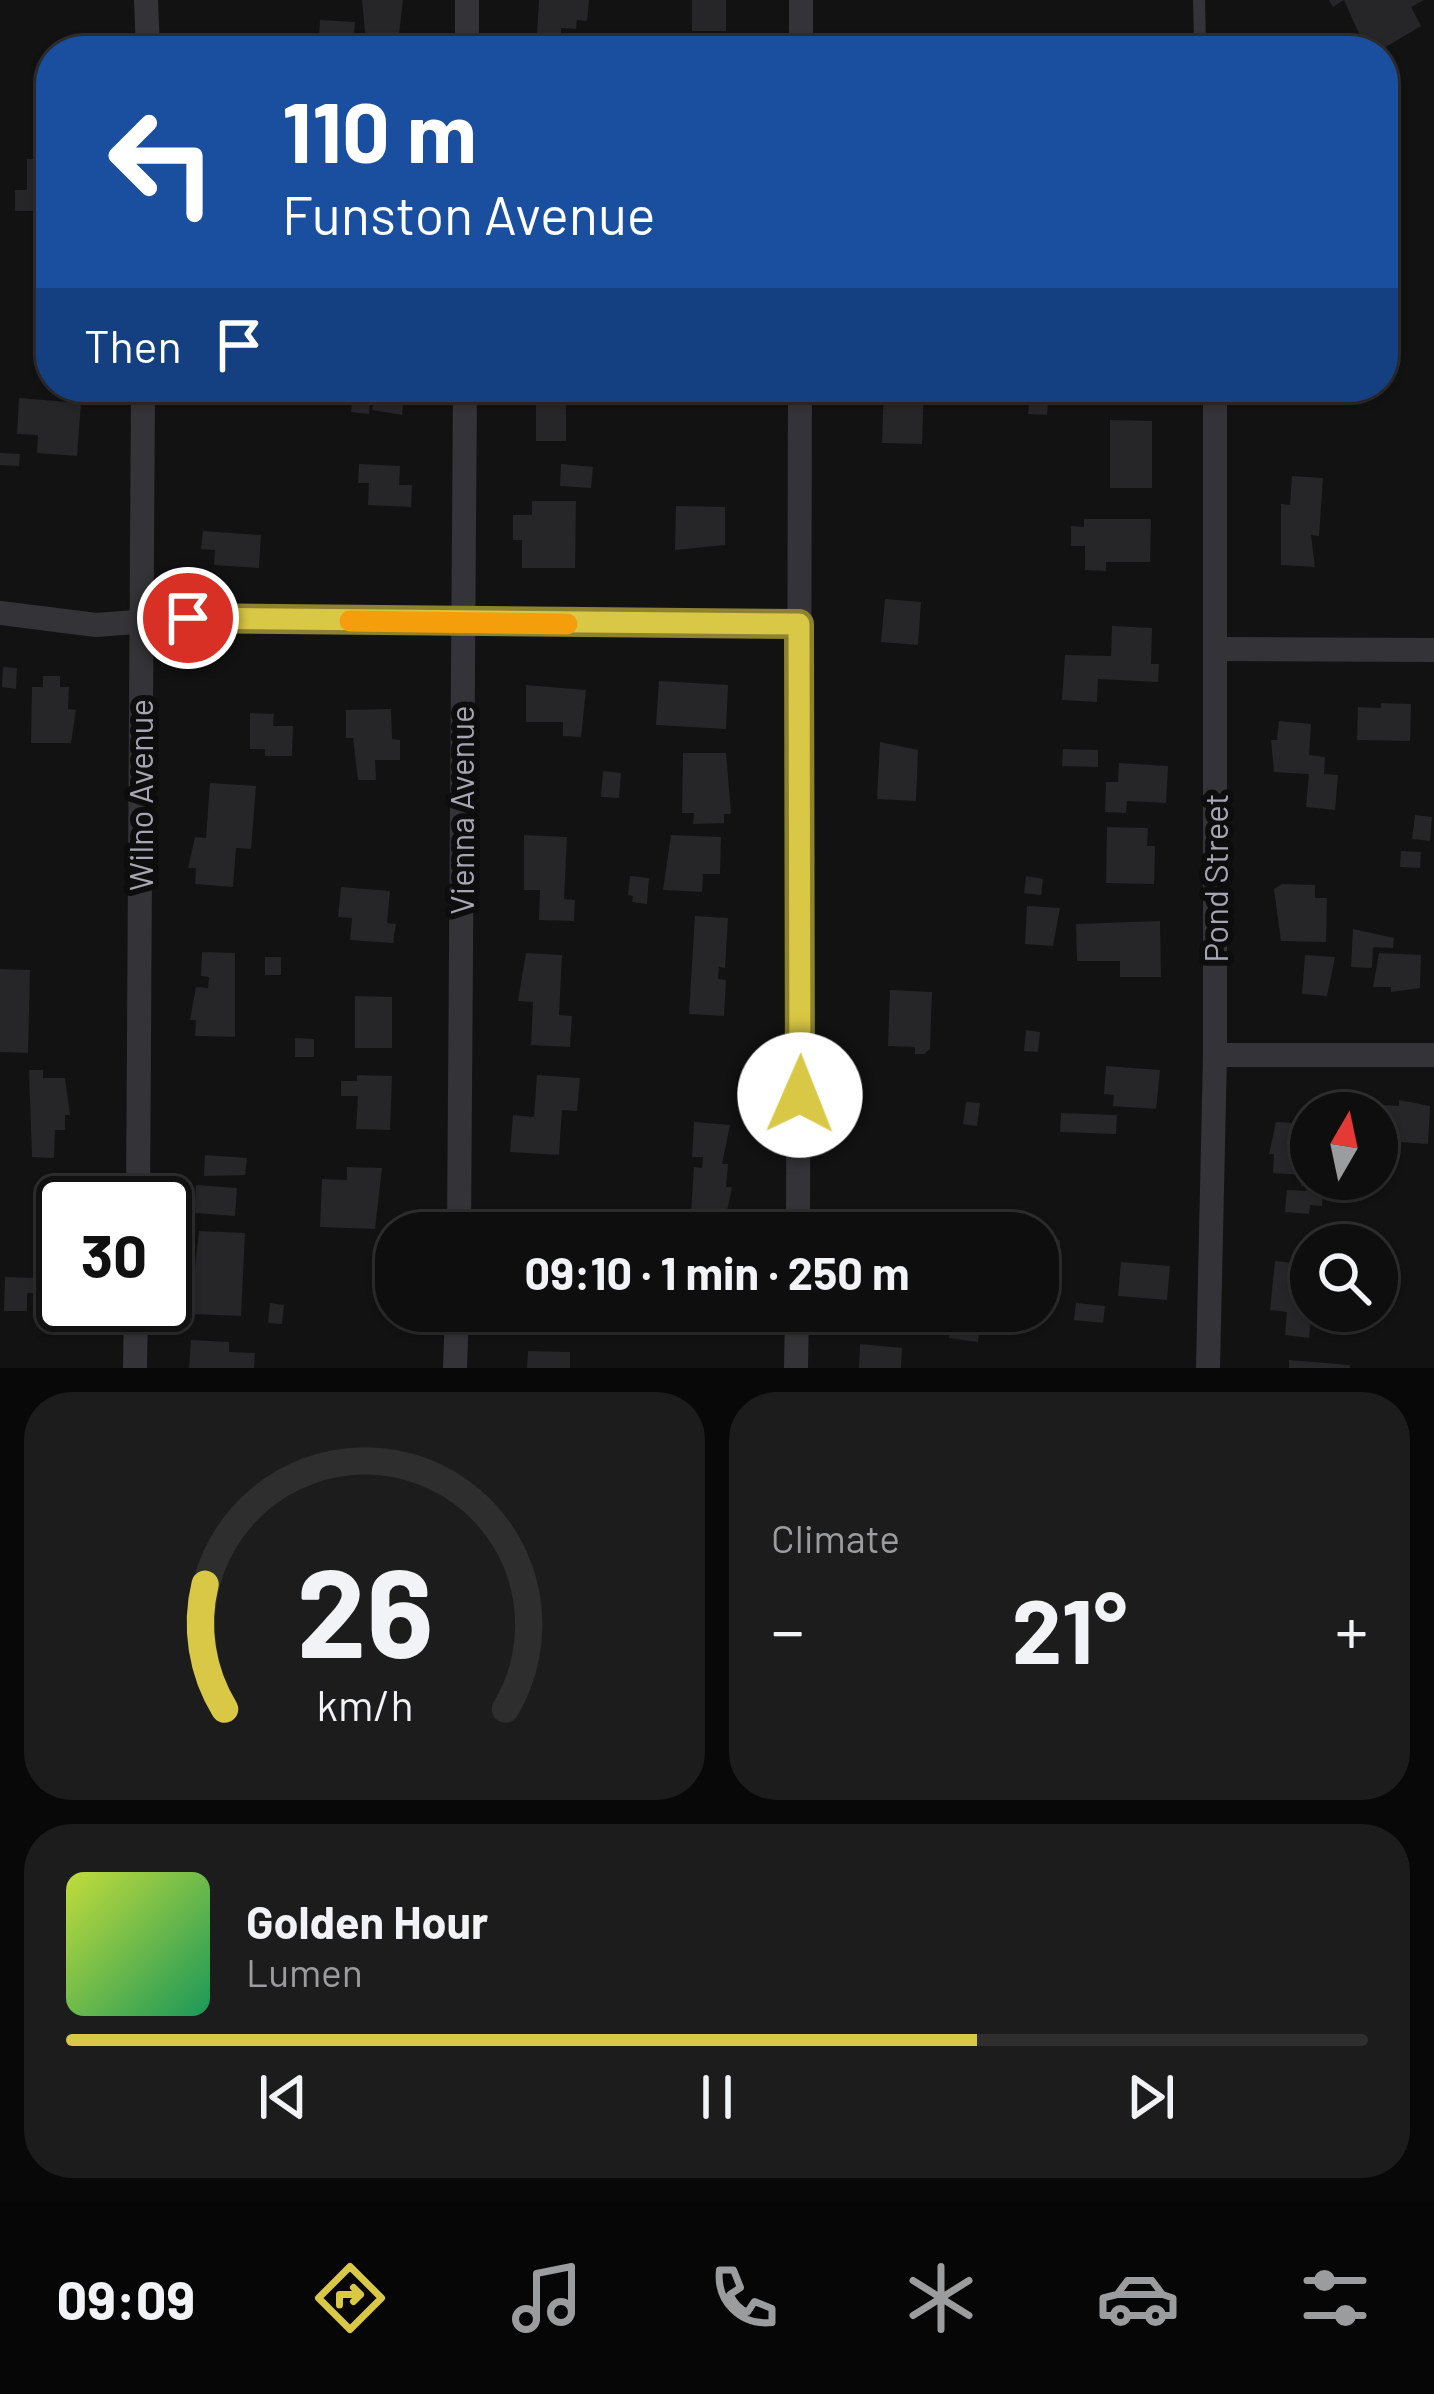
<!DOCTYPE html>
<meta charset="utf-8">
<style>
:root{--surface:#0e0e0e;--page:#1c1c1c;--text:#f1f3f6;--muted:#9b9c9e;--line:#2e2e2e;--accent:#d9c845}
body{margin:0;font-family:Barlow,sans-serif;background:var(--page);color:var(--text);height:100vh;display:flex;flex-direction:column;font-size:45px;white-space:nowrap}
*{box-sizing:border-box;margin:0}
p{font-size:39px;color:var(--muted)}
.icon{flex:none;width:66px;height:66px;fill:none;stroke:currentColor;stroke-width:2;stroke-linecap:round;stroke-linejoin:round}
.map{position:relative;height:1368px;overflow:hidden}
.drawer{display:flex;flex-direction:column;gap:24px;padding:24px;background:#080808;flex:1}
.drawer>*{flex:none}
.guide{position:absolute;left:36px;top:36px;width:1362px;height:366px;border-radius:48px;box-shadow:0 3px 9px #0004,0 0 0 3px var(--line);background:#1a4fa0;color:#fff;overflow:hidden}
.needle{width:78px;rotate:9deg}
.controls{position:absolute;left:1290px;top:1092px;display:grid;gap:24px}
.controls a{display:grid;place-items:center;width:108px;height:108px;border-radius:50%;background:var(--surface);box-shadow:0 3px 9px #0004,0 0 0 3px var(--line);font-size:60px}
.speed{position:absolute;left:36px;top:1176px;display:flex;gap:24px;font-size:60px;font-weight:700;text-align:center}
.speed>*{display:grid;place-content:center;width:156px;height:156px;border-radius:50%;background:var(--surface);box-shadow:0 3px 9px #0004,0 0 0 3px var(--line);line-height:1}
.speed .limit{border:6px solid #111;border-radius:18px;background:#fff;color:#111}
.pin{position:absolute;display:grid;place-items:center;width:102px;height:102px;color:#fff;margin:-51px;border:6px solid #fff;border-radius:50%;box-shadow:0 3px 12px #0007}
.me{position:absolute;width:132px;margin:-66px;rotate:1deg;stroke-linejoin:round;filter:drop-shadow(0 0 9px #0008)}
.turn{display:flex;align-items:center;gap:42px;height:252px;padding:0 48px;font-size:54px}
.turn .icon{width:156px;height:156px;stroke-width:2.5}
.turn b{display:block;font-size:84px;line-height:102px}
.then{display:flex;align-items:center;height:114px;padding:0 48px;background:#0003;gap:24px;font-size:45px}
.big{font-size:90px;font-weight:700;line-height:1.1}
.drawer .card{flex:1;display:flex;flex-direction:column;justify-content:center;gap:18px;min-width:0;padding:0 42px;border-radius:48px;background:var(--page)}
.drawer .dial{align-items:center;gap:0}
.dial svg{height:312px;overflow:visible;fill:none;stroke:var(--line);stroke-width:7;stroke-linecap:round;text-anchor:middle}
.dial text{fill:var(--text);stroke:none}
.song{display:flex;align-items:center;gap:36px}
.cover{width:144px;height:144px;border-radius:18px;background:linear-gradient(135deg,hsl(70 70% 55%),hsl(150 70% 35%))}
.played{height:12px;border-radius:6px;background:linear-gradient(90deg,var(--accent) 70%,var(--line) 70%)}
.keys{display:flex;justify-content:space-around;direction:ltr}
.heat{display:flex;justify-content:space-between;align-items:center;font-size:66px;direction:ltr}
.drawer .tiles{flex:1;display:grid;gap:24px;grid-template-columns:1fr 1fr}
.card:last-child{grid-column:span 2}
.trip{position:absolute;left:375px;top:1212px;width:684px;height:120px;border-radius:48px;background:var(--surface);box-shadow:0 3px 9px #0004,0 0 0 3px var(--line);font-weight:700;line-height:120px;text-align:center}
.dock{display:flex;height:192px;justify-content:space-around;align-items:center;background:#060606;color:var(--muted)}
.dock .icon{width:84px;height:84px}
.dock .active{color:var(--accent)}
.dock b{font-size:54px;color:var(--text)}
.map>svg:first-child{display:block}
.building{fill:#262527}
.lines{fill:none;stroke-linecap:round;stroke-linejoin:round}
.lane{stroke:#343438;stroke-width:12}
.street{stroke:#343438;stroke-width:24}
.route-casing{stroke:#8d822d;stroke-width:30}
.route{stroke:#d9c845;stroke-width:21}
.slow{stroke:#f59e0b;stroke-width:21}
.labels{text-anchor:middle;stroke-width:12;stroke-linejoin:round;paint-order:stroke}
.street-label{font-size:33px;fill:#a5a6b2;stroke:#0d0d0e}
</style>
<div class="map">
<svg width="1434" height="1368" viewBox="0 0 1434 1368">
<rect width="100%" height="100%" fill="#121213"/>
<g class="building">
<path d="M362 0H403L398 43 366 42Z"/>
<path d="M539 0H589L587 21 577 20 576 29 561 28V34L537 33Z"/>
<rect x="692" y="0" width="34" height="31"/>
<path d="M1329 0H1424L1411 7 1421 26 1379 51 1372 40 1364 45 1344 0 1333 7Z"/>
<path d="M320 20 355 22 353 51H318Z"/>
<path d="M27 159H51L49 211H15V190H27Z"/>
<path d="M327 387H371L369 414 351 412 352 404 326 401Z"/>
<path d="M884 387H924L922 444 882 443Z"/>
<path d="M996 387H1016L1015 401 995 400Z"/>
<path d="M375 391 404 395 402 415 372 410Z"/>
<path d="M1030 391 1049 393 1047 415 1028 414Z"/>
<path d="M536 395 566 400V441H536Z"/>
<path d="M19 398 81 403 77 456 37 453 38 435 17 434Z"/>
<path d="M1110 420 1152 421V488H1110Z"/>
<path d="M0 453 20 454 19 466 0 465Z"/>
<path d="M359 464 400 466 399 485H412L411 507 368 505 369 483H358Z"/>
<path d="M561 464 593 467 591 488 560 486Z"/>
<path d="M1292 476 1323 478 1319 536 1311 535 1315 567 1281 565V504L1290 505Z"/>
<path d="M532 501H576L575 568H522V540H513V515H532Z"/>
<path d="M676 506 725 507V545L675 550Z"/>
<path d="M1084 519H1151L1150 562H1106V571L1085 570V546H1071V526L1084 527Z"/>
<path d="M203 531 261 535 259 568 214 565 215 550 201 549Z"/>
<path d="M885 599 921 602 918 645 881 642Z"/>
<path d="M1112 626 1152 628 1151 664H1159L1158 682 1098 679 1097 702 1062 700 1065 655 1111 656Z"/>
<path d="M3 667 17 668 16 689 2 687Z"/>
<path d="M43 676H60V687H69L68 709 76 710 71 743H31L32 687H43Z"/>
<path d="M659 681 728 685 726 729 656 725Z"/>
<path d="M526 685 586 690 581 737 563 736V722H526Z"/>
<path d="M1381 703 1411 704 1410 741 1357 740 1358 707 1381 708Z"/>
<path d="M391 709 392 739 400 740V760H375L376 780H358L353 738H346V710Z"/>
<path d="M250 713 274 714 273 726H293L292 756H265V749H250Z"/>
<path d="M1279 721 1311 724 1309 755 1325 757 1324 774 1338 775 1335 810 1306 807 1309 774 1274 772 1271 740H1277Z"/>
<path d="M880 742 918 750 916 801 877 799Z"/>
<path d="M1063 749 1098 750V767L1062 766Z"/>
<path d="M683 753H726L731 814H724V823L693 824 694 813H682Z"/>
<path d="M1119 763 1168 766 1166 803 1127 801 1126 813 1105 812 1106 782H1118Z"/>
<path d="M603 771 621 773 619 798 601 797Z"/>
<path d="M210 783 256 786 251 849 236 848 233 887 195 884 196 868H188L195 837 206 838Z"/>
<path d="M1415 815 1432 817 1430 841 1412 839Z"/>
<path d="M1107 827 1148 828 1147 846H1155L1154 884 1106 883Z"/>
<path d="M524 835 567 837 564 899 575 900 574 921 539 920 540 890H524Z"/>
<path d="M671 835 721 837 720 874H703L702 892 663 890Z"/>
<path d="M1401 851 1421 852 1420 868 1400 867Z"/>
<path d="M630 876 649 878 647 904 632 902 633 896 628 895Z"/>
<path d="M1026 876 1043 879 1041 895 1024 893Z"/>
<path d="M1282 884 1315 885V898H1327L1326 942 1281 941 1274 889Z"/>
<path d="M341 887 390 891 387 923 396 924 393 943 350 940 352 918 338 917Z"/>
<path d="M1027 906 1060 908 1053 946 1025 944Z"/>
<path d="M695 916 728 918 725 968 719 967 718 979 726 980 724 1016 689 1014Z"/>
<path d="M1160 921 1161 977H1120V961H1077L1076 924Z"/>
<path d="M1353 929 1394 938 1393 948 1373 947 1372 968 1351 967Z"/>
<path d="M202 952 235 953V1037L195 1036 196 1020H190L196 987 208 988 209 977 201 976Z"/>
<path d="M526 953 562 955 559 1015 572 1016 570 1047 531 1045 533 1002 518 1001Z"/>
<path d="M1379 953 1421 955 1420 988 1391 992V987H1373Z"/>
<path d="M1305 955 1335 957 1327 996 1302 994Z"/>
<rect x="265" y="957" width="16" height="18"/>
<path d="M0 969 30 970 28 1053 0 1052Z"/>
<path d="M890 990 932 992 930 1049 924 1054H915V1047L888 1046Z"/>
<path d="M355 996 392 997V1048H355Z"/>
<path d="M1026 1030 1040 1032 1038 1052 1024 1051Z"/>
<path d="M295 1038 314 1039V1057H295Z"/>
<path d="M1106 1066 1160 1070 1156 1109 1113 1106 1114 1095 1104 1094Z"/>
<path d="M29 1070H43V1078H65L70 1115H65V1130H55L54 1158 32 1157Z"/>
<path d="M357 1075 392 1076 390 1130 356 1129 358 1096H341V1081H357Z"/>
<path d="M537 1075 580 1078 577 1111 562 1110 559 1155 510 1152 513 1115 534 1117Z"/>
<path d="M1399 1100 1430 1106 1428 1144 1385 1141 1384 1154H1377L1382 1105 1399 1106Z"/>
<path d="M966 1102 980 1103 977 1126 963 1124Z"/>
<path d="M1061 1113 1117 1115 1116 1134 1060 1132Z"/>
<path d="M694 1122 730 1125 722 1164H728L726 1187H732L726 1216 691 1213 694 1167 702 1168 703 1157H692Z"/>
<path d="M1276 1122 1310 1124 1311 1179H1324L1322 1206 1310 1205 1309 1214 1285 1212 1287 1190 1306 1191V1186H1301L1302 1175 1273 1173 1274 1154H1269Z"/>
<path d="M205 1155 247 1158 245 1175 204 1176Z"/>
<path d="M347 1167 382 1168 375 1229 320 1227 322 1179 347 1180Z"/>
<path d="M196 1185 237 1188 235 1216 183 1212 184 1200H195Z"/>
<path d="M877 1210 916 1212V1233H877Z"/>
<path d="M199 1231 245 1233 241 1316 190 1314Z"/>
<path d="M1038 1237 1060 1240 1059 1256 1038 1253Z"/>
<path d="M39 1256 63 1257V1305L39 1304V1293H27V1311H4L5 1277 38 1278Z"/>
<path d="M1275 1261 1311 1265V1311H1326L1325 1320 1311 1319 1309 1338 1285 1335 1287 1312 1270 1310Z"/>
<path d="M1121 1262 1170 1266 1167 1300 1118 1296Z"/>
<path d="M270 1303 284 1305 282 1324 268 1323Z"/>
<path d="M1076 1303 1105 1306 1103 1323 1074 1320Z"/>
<path d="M678 1311H717L716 1333 677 1331Z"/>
<path d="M951 1319 980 1322 978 1342 949 1338Z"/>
<path d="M191 1340 229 1342V1352L255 1353 254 1368H189Z"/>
<path d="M860 1344 902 1348 901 1368H859Z"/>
<path d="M528 1351 570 1352V1368H527Z"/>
<path d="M1289 1360 1350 1365V1368H1289Z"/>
</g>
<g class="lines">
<path class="lane" d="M1199 0 1200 44"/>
<g class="street">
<path d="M146 0 148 51"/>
<path d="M1200 44V51"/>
<path d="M467 51V0"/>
<path d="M801 51V0"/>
<path d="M0 613 96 625 188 618 799 624"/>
<path d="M1217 649 1434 650"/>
<path d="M1215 1055H1434"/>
<path d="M138 1203 143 387"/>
<path d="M459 1233 465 387"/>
<path d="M798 1233 800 387"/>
<path d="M135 1368 136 1305"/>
<path d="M455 1368 457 1311"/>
<path d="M796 1368 797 1311"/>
<path d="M1208 1368 1215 1055V387"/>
</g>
</g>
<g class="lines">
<g class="route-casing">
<path id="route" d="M188 618 799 624 800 1095"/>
</g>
<use href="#route" class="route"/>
<path class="slow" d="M350 621 567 624"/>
</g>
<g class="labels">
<g class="street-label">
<text transform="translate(141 795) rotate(-90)" y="12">Wilno Avenue</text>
<text transform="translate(462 810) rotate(-90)" y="12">Vienna Avenue</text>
<text transform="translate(1216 878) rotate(-90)" y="12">Pond Street</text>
</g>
</g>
</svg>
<div class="controls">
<a><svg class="needle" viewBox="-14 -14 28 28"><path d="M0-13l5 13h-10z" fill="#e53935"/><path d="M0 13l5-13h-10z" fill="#9b9c9e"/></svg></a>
<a><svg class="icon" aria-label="search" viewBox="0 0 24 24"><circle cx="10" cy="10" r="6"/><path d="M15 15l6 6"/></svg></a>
</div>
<div class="speed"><div class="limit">30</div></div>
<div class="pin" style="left:188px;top:618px;background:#d93025"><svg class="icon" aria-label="arrive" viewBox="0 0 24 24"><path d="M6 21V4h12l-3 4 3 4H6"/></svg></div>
<svg class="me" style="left:800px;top:1095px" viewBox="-20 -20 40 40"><circle r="19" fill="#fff"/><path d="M0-13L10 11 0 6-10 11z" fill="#d9c845"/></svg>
<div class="trip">09:10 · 1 min · 250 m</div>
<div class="guide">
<div class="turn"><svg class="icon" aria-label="left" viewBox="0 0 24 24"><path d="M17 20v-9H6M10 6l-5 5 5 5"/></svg><div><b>110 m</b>Funston Avenue</div></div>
<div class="then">Then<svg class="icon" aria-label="arrive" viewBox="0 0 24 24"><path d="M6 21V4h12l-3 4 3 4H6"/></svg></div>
</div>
</div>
<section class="drawer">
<div class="tiles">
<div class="card dial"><svg viewBox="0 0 100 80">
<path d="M14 69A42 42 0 1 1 86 69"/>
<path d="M14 69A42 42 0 0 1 9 37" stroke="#d9c845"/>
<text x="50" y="56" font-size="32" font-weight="700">26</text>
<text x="50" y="72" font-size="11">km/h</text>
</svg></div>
<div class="card"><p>Climate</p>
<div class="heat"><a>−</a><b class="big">21°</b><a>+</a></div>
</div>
<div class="card">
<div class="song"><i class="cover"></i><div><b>Golden Hour</b><p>Lumen</p></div></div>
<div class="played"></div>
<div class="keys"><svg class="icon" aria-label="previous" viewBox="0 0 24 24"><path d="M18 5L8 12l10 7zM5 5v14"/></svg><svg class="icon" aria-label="pause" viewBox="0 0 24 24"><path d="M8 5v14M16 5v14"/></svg><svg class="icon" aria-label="next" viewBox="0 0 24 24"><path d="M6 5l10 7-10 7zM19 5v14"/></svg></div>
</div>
</div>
</section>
<nav class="dock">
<b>09:09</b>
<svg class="icon active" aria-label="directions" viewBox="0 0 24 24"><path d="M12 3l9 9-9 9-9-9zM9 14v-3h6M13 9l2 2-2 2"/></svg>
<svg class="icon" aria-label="music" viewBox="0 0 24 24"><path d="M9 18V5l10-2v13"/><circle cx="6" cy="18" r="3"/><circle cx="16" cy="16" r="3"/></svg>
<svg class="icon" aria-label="phone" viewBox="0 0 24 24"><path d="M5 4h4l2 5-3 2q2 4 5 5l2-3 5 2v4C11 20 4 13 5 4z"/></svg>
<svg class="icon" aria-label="climate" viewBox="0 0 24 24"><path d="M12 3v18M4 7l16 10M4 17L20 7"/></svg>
<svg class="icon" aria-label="car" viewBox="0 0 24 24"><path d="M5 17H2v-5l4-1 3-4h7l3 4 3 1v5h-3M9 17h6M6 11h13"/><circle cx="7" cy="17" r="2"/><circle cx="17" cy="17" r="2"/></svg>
<svg class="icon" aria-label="filters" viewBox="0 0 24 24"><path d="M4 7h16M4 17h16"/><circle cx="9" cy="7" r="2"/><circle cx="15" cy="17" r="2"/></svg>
</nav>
